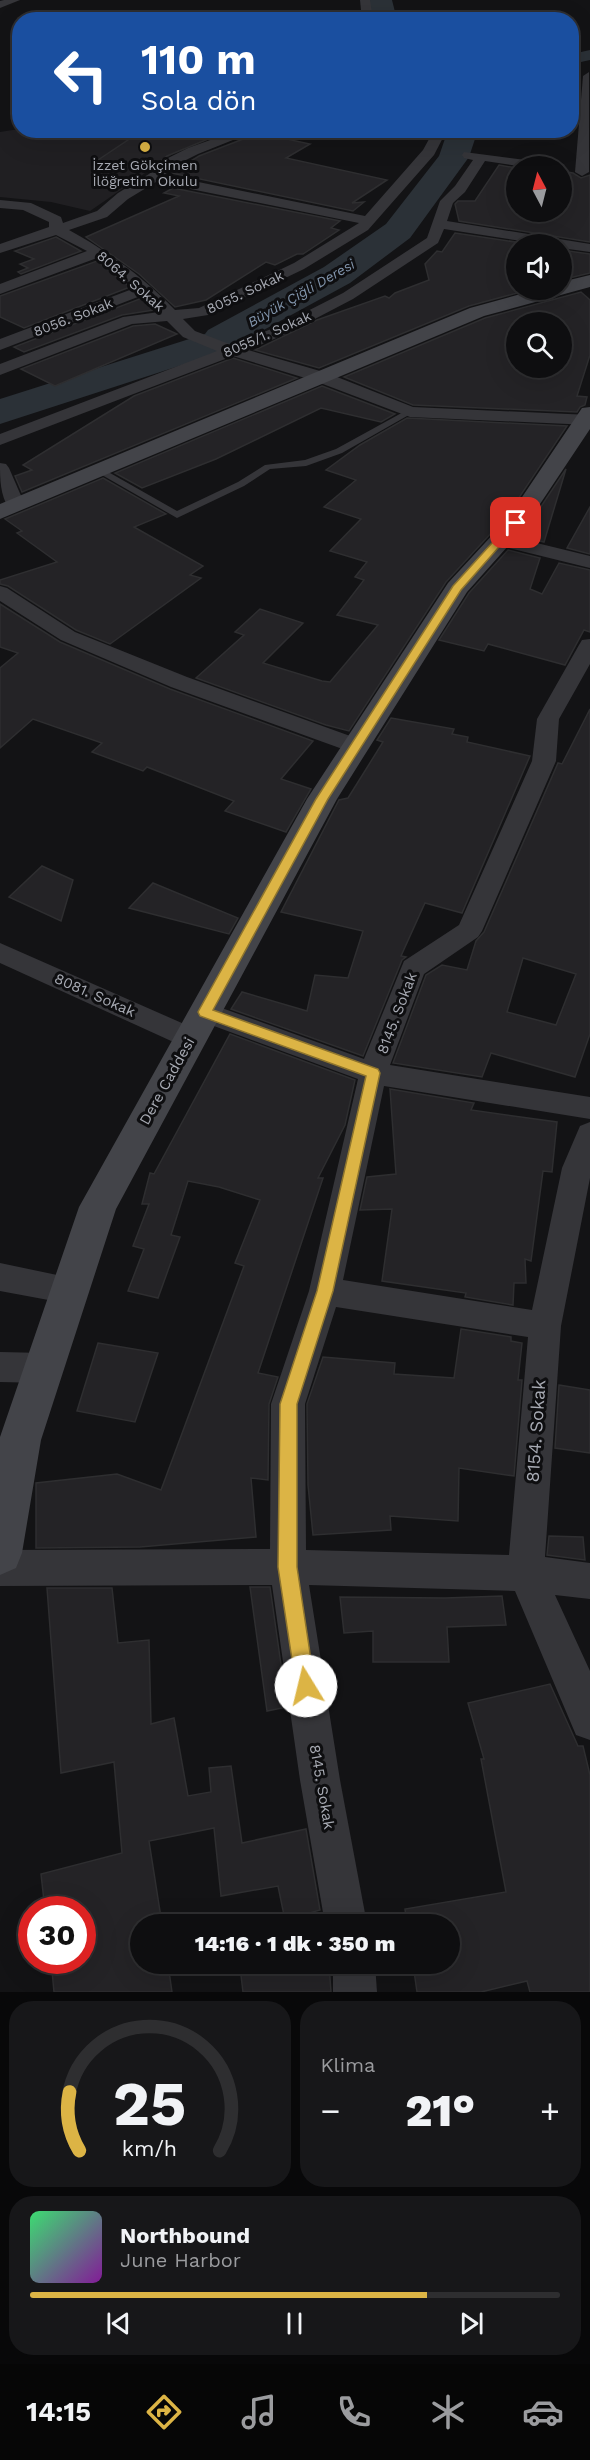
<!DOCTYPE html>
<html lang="tr">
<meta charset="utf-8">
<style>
:root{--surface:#0e0e10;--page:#171719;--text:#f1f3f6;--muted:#9b9c9f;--line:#2e2e30;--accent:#dcb445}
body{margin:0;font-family:"Work Sans",sans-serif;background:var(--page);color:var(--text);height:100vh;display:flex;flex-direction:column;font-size:22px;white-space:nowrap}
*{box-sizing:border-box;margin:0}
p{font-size:20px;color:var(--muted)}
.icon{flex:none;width:33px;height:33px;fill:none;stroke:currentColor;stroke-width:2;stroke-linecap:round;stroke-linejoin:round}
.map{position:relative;height:1992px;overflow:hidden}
.side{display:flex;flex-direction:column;gap:9px;padding:9px;background:#080809;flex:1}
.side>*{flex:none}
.guide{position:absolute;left:12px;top:12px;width:567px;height:126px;border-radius:24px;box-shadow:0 6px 24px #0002,0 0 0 2px var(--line);background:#1a4fa0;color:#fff;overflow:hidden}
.needle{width:39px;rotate:353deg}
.controls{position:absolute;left:506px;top:156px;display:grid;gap:12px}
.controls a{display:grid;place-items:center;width:66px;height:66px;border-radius:50%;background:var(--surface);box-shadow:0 6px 24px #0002,0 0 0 2px var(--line);font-size:30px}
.speed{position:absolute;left:18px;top:1896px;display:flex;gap:12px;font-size:30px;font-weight:700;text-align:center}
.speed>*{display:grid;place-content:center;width:78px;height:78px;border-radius:50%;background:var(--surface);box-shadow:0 6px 24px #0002,0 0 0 2px var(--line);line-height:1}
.speed .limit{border:9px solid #d22;background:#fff;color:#111}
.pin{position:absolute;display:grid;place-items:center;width:51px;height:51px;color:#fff;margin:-26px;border-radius:12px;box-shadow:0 3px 9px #0006}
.me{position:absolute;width:66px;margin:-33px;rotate:351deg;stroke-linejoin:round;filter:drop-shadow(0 0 4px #0008)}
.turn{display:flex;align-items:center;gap:21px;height:126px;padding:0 30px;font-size:27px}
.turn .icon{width:78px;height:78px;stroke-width:2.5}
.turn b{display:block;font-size:42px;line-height:51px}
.big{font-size:45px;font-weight:800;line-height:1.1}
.side .tile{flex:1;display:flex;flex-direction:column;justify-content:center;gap:9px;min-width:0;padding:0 21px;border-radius:24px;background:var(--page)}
.side .dial{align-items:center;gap:0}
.dial svg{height:156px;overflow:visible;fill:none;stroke:var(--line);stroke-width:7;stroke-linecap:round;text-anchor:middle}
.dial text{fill:var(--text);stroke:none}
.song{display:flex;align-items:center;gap:18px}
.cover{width:72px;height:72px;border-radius:9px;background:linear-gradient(135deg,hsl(140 70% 55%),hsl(290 70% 35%))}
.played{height:6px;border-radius:3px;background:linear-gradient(90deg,var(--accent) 75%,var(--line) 75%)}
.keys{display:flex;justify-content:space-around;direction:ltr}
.heat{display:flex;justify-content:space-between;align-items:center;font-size:33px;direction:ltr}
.side .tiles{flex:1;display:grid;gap:9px;grid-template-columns:1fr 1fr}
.tile:last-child{grid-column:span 2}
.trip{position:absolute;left:130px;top:1914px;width:330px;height:60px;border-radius:30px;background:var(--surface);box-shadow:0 6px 24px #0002,0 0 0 2px var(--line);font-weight:800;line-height:60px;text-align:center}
.tabs{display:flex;height:96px;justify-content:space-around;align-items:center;background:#060606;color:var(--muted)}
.tabs .icon{width:42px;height:42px}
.tabs .current{color:var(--accent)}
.tabs b{font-size:27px;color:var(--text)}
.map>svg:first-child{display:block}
.built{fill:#201f22}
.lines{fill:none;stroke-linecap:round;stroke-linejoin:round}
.canal{fill:#2b3137;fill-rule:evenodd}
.river{fill:#2b3137;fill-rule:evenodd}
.building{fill:#242326;stroke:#2e2e30;stroke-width:1.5;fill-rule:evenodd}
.lane{fill:#353539;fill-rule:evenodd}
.street{fill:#353539;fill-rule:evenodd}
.secondary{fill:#434449;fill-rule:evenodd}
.route{fill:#dcb445;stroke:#8f752d;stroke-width:1.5}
.poi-dot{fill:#dcb445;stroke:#0e0e10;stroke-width:2}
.labels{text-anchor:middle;stroke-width:6;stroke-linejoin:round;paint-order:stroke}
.far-poi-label{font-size:14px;fill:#a7aab3;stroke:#0e0e10}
.far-street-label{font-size:14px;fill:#a7aab3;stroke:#0e0e10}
.far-water-label{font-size:14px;font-style:italic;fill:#8194ab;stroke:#0e0e10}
.street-label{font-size:15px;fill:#a7aab3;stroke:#0e0e10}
.near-street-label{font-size:18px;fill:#a7aab3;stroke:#0e0e10}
</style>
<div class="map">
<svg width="590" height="1992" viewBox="0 0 590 1992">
<rect width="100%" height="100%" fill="#131315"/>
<path class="built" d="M19 129 104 132 206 131 90 211 51 202 0 197V132Z"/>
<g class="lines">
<path class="canal" d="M590 50V60L572 64V54Z"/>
<g class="river">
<path d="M368 0H392L397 20H371Z"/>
<path d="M448 130H478L469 157 410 238 350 283 234 346 222 349 219 353 0 424V399L205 334 208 330 324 267 386 224 439 156Z"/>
</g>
</g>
<g class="building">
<path d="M143 130H176L213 137 167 156 151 169 98 160Z"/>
<path d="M259 133 310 144 286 158 387 180 352 203 364 202 353 211 171 173 199 156Z"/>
<path d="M499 165 516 168V212H561V171L573 173 581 178 590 175V242L459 221 455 204 458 201H475Z"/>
<path d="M173 188 340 221 331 228 339 230 303 254H297L275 265 266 262 206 300 175 307 139 274 86 237 179 196 164 193Z"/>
<path d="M455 233 529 244H516V290H528L469 306 319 368 255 350 317 320 385 296 389 298 395 293 429 280 425 264 437 251 442 252Z"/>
<path d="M56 237 81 251 21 274 18 272 28 268 20 264 34 259 15 251Z"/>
<path d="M561 250 590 254V273L561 280Z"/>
<path d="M97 261 130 287 24 328 0 317V296Z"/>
<path d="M581 292 590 300V355L577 396 587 397 585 405 580 407 577 412 413 405 344 377 485 318ZM516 322H561V368H516Z"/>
<path d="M142 298 154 310 122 315 24 352 14 347Z"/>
<path d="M155 324 177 334 55 386 21 369 133 326Z"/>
<path d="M233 358 297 378 22 492 15 476 32 470 23 465 134 396Z"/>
<path d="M322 386 395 414 381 422 321 408 216 459 142 488 115 473Z"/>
<path d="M407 418 567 426 506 517 446 582 349 731 326 725 196 678 244 635 235 632 260 609 303 623 263 663 322 681 330 682 378 625 337 615 364 580 355 577 367 562 330 551 361 519 324 507 356 480 326 470 360 445Z"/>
<path d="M566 469 544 542 519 536 526 529Z"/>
<path d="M103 478 166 514 134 527 203 566 190 575 201 578 110 644 76 630 8 586 0 584V580L57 562 17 533 22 531 5 519Z"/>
<path d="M590 507V554L567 548Z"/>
<path d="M508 550 540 558 530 589 542 594 559 563 590 570V632L584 630 565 665 488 644 484 651 439 640 469 593Z"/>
<path d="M0 604 60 642 170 689 313 741 281 779 311 789 286 832 225 811 234 801 147 767 143 771 92 752 102 743 33 719 0 748V668L18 653 0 647Z"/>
<path d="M590 709V1034L575 1077 491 1053 482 1077 393 1063 426 975 442 965 467 970 476 941 484 932 558 763 562 764ZM523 958 576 974 556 1025 507 1012Z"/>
<path d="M391 718 454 729 452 734 468 737 467 742 530 756 462 913 425 903 401 956 406 957 402 960 363 1056 231 1009 242 992 307 1011 315 975 348 978 363 931 281 912 339 800 348 798 383 742 377 740Z"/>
<path d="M42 866 73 880 61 921 9 897Z"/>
<path d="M153 883 238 918 229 934 129 908Z"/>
<path d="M230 1034 355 1080 345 1125 318 1178H323L258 1373 278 1377 269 1404 268 1480 251 1478 256 1537 140 1547 36 1548V1483L117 1474 161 1490 244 1266 235 1263 260 1200 219 1187 188 1181 171 1235 180 1237 158 1298 128 1291 144 1249 133 1246 149 1204H142L150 1173 154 1174Z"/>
<path d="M390 1089 474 1103 471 1110 557 1122 552 1172 543 1171 531 1261 525 1259 526 1283H514L513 1305 465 1297 466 1293 382 1281 392 1209 360 1210 367 1177 396 1174Z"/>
<path d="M461 1329 511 1337V1341L522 1343 518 1380H522L514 1476 459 1468 458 1521 390 1516 391 1530 313 1535 308 1485 307 1404 323 1357 395 1363 394 1374 454 1378Z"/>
<path d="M98 1343 158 1353 135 1422 77 1411Z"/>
<path d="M559 1385 590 1390V1453L555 1448Z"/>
<path d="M549 1536 583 1537 585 1560 547 1555Z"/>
<path d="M250 1587H270L287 1707 267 1711Z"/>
<path d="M47 1588H112L118 1643 149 1640 151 1724 174 1718 188 1796 211 1792 209 1768 231 1766 242 1843 306 1829 320 1910 285 1920 278 1886 221 1896 214 1828 149 1841 162 1924H141V1958L138 1959V1964H168L172 1992H54L51 1960H82V1910H45L41 1874 122 1853 114 1762 61 1773Z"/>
<path d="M502 1596 506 1625 447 1627 449 1662H373V1631L344 1633 340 1597 445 1598Z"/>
<path d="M550 1684 578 1746H583L590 1775V1992H530L527 1981 481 1992H417L413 1964H450V1924H407L405 1909 506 1892 481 1759H484L468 1703Z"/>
<path d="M260 1964H329L331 1992H243L240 1967Z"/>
</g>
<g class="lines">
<path class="lane" d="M407 410 414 412 342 453 306 466 270 469 244 486 177 518 95 471 103 469 177 511 238 482 265 465 305 460 336 449Z"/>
<g class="street">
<path d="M4 0H20L0 8V1Z"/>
<path d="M360 0H370L373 20H362Z"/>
<path d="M589 72V172L582 176 575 172 583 76Z"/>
<path d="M238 130H258L198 154 178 164 164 175 365 216 423 150 434 130H447L434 155 368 230 304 269 208 315 183 319 195 331 232 345 276 327 343 293 427 238 440 201 455 186 473 160 464 158 462 155 464 152 541 162 548 166H518L485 161 465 192 453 203 447 221 590 244V252L561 248V244H540L444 229 438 243 353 299 288 333 248 350 327 373 413 407 590 415V425L410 417 315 381 233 356 0 445V434L217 351 183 337 167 321 132 324 0 375V364L123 317 159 312 143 295 0 350V339L135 288 97 258 0 294V284L87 251 56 235 0 253V244L49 227V222L23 210 0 208V200L31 203 61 217 63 223 97 211 118 193 149 174 168 158 188 148ZM156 182 359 223 294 263 199 308 175 310C143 277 109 252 69 230L107 217 128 199Z"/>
<path d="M0 463 6 464 9 468 25 505 23 509H9C0 494 0 480 0 463Z"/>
<path d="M500 534 590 556V568L493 544 490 540 493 536Z"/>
<path d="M0 586 7 588 75 632 187 677 364 741 367 746 364 751 356 753 348 751 171 687 61 640 0 601Z"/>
<path d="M590 639V664L559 719 556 761 482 931 478 937 424 974 390 1065 590 1097V1119L384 1086 343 1280 532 1310 562 1168 580 1126 590 1122V1178L561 1326 545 1557 590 1563V1599L555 1595 590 1671V1740L576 1735 515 1591 309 1585 340 1780 367 1924H325L300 1780 272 1585 0 1586V1550L270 1549 271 1404 309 1291 358 1079 195 1019 191 1012 195 1005 205 1002 364 1059 404 961 459 925 532 761 537 719 579 645 582 640ZM336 1307 528 1337 509 1555 306 1550 305 1404Z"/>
<path d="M0 943 200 1031 204 1038 200 1045 190 1048 180 1045 0 963Z"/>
<path d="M0 1263 81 1280 86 1290 81 1300 70 1304 0 1291Z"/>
<path d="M0 1352 44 1353 56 1358 61 1368 56 1378 44 1383 0 1382Z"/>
<path d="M333 1964H375L377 1992H333Z"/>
</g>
<g class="secondary">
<path d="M590 275V287L484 316 0 519V504L470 308 535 290H561V282Z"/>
<path d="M590 407V429L524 528 467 592 337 799 116 1209 41 1440 22 1553 16 1568 0 1575V1437L79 1207 307 799 448 583 508 518 582 408Z"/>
</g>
</g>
<path class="route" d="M512 521 520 523 461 590 328 799 213 1010 378 1069 380 1073 333 1291 297 1404V1567L315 1686 313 1693 306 1695 299 1693 296 1686 278 1567 280 1404 317 1291 366 1076 200 1016 198 1012 316 799 453 586Z"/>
<circle class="poi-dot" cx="145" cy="147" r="6"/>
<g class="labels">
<g class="far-poi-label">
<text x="145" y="170">İzzet Gökçimen<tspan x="145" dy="16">İlöğretim Okulu</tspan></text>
</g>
<g class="far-street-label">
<text transform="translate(131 281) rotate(41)" y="5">8064. Sokak</text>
<text transform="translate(245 292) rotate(-25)" y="5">8055. Sokak</text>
<text transform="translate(73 317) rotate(-21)" y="5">8056. Sokak</text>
<text transform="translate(267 334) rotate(-24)" y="5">8055/1. Sokak</text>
</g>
<g class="far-water-label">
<text transform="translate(301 293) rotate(-30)" y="5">Büyük Çiğli Deresi</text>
</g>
<g class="street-label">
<text transform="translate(95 995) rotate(24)" y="5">8081. Sokak</text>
<text transform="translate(397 1013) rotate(-69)" y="5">8145. Sokak</text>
<text transform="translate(167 1081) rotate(-61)" y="5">Dere Caddesi</text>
<text transform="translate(322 1787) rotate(80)" y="5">8145. Sokak</text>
</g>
<g class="near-street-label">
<text transform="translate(536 1431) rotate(-86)" y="6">8154. Sokak</text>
</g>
</g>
</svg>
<div class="controls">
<a><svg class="needle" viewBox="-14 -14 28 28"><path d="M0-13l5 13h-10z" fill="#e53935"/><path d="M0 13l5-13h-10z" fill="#9b9c9f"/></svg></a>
<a><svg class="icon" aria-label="sound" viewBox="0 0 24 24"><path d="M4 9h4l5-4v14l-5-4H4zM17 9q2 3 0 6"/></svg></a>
<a><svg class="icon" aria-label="search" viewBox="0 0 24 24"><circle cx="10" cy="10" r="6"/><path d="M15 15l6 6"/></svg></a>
</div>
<div class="speed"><div class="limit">30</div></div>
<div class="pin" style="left:516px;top:523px;background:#d93025"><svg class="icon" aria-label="arrive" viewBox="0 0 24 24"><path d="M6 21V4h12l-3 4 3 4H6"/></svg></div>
<svg class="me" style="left:306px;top:1686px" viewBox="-20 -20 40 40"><circle r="19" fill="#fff"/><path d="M0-13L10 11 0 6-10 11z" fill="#dcb445"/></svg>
<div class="trip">14:16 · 1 dk · 350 m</div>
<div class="guide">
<div class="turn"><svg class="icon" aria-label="left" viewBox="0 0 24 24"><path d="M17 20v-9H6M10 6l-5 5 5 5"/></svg><div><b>110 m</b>Sola dön</div></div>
</div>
</div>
<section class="side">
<div class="tiles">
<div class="tile dial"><svg viewBox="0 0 100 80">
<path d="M14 69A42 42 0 1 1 86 69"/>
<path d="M14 69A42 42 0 0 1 9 39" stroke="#dcb445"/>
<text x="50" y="56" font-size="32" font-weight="700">25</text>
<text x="50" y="72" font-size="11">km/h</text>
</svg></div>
<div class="tile"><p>Klima</p>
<div class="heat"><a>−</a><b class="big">21°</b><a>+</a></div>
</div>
<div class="tile">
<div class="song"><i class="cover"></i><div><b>Northbound</b><p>June Harbor</p></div></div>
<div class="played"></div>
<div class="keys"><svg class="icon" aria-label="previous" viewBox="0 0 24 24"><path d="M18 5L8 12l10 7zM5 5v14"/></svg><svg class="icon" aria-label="pause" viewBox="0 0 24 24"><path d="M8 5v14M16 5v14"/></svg><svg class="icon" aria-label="next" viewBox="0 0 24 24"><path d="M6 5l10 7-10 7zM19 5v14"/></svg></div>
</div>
</div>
</section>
<nav class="tabs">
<b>14:15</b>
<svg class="icon current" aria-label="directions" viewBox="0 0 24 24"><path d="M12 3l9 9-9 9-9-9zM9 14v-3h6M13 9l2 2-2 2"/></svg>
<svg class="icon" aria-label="music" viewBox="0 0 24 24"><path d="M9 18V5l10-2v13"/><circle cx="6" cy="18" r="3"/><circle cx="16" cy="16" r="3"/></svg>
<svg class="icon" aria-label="phone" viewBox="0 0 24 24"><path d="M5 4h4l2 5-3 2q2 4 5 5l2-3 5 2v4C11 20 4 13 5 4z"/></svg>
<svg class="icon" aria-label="climate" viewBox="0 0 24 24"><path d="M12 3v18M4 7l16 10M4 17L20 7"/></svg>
<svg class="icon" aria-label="car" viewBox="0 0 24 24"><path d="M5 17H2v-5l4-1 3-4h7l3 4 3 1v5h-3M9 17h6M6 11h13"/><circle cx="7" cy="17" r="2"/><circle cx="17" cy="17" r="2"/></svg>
</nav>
